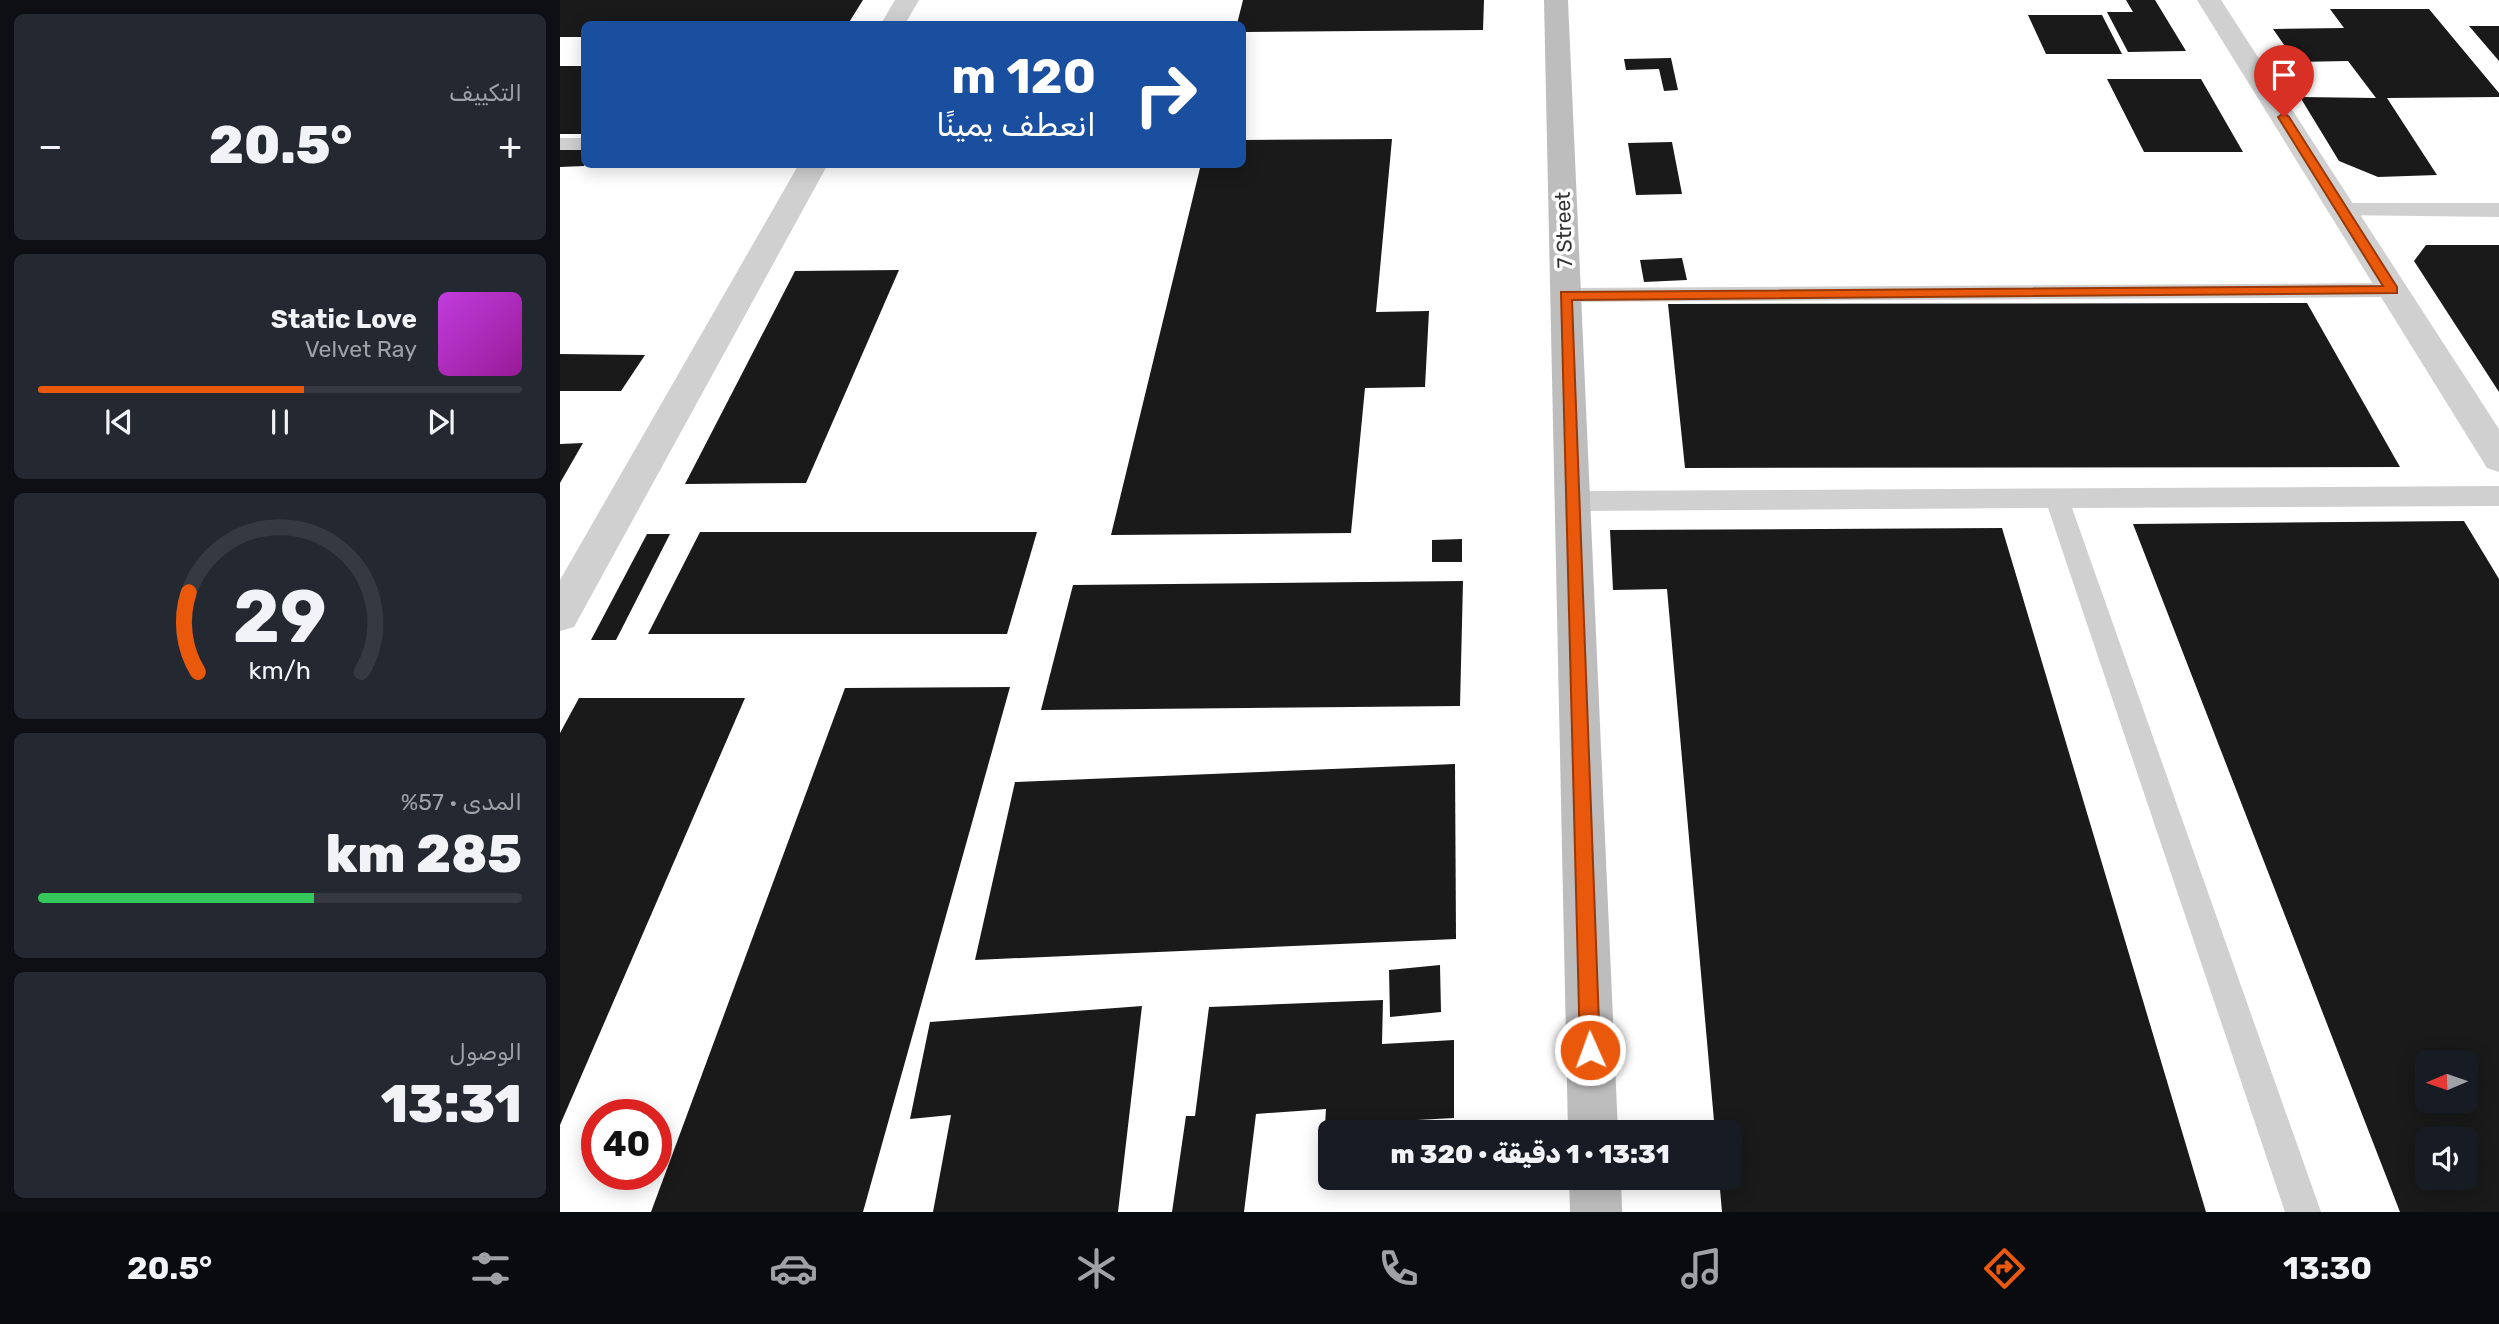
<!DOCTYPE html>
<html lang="ar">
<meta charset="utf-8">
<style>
:root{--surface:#171b24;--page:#242831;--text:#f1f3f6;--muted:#9ea1a6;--line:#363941;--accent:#ea580c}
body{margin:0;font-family:Rubik,"Noto Naskh Arabic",sans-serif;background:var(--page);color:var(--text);direction:rtl;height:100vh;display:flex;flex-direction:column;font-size:26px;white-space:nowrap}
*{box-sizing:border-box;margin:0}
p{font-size:23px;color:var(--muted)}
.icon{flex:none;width:38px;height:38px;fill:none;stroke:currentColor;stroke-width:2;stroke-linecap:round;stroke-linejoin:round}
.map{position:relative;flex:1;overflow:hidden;direction:ltr}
.panel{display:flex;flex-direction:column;gap:14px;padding:14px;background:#0d0f14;width:560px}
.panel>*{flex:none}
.top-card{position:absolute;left:21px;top:21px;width:665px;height:147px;border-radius:10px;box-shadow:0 4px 18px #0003;direction:rtl;background:#1a4fa0;color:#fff;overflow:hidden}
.needle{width:46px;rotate:268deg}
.buttons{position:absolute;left:1855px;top:1050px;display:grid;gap:14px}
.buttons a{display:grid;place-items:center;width:63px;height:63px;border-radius:10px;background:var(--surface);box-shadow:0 4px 18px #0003;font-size:35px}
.speed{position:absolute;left:21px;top:1099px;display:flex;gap:14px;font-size:35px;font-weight:700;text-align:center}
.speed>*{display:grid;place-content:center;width:91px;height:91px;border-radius:50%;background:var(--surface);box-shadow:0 4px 18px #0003;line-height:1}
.speed .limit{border:10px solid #d22;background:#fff;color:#111}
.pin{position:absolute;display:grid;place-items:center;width:60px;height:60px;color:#fff;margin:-72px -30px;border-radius:50% 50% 50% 0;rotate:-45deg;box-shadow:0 0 7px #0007}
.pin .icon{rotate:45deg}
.me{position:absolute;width:77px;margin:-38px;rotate:358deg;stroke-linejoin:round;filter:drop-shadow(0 0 5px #0008)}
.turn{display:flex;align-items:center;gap:24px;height:147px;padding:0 35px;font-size:32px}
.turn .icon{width:91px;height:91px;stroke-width:2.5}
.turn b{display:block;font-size:49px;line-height:60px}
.big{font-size:52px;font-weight:800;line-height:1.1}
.panel .widget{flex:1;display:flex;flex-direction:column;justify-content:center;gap:10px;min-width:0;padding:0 24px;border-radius:10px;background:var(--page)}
.panel .dial{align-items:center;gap:0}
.dial svg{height:182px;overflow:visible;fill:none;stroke:var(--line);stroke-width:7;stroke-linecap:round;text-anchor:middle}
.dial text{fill:var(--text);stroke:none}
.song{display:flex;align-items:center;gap:21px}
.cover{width:84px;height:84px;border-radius:10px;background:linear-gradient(135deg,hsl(290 70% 55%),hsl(300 70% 35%))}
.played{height:7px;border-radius:4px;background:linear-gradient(90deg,var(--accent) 55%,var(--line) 55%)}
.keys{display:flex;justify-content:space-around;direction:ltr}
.heat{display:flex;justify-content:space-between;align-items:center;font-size:38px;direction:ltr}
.charge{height:10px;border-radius:5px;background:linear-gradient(90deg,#34c759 57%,var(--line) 0)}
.trip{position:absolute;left:758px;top:1120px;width:424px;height:70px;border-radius:10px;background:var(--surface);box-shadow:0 4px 18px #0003;font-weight:800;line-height:70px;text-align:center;direction:rtl}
.tabs{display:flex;height:112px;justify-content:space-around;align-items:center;background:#090b0e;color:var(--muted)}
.tabs .icon{width:49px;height:49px}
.tabs .current{color:var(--accent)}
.tabs b{font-size:32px;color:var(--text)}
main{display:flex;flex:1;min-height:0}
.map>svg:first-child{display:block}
.building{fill:#1a1a1a;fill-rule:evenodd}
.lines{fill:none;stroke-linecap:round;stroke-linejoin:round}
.lane{fill:#d0d0d0;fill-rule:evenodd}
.street{fill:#d0d0d0;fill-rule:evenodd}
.secondary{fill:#bdbdbd;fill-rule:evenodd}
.route{fill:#ea580c;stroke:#983908;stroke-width:2}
.labels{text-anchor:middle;stroke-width:7;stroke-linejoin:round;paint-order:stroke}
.street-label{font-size:21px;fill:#333;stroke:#fff}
</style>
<main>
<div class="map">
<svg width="1939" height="1212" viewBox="0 0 1939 1212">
<rect width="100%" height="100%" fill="#fff"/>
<g class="building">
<path d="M0 0H303L288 24H24V37H0Z"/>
<path d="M683 0H924L923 30 682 32V24H677Z"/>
<path d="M1566 0H1595L1626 51 1568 52 1547 12H1573Z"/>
<path d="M1770 9H1869L1939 93V97L1827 98 1877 175 1818 177 1779 161 1740 97 1816 98 1788 61 1736 62 1713 29 1784 28Z"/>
<path d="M1468 15H1542L1562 54H1486Z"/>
<path d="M1909 26H1939V61Z"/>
<path d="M1111 58 1118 90 1104 91 1099 69 1066 70 1064 59Z"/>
<rect x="0" y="66" width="24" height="68"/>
<path d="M1547 79H1641L1683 152H1584Z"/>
<path d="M832 139 816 312 869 311 865 387 805 388 791 533 551 535 641 164H682V140Z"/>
<path d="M1112 142 1122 194 1076 195 1068 143Z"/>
<path d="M0 150H24V166L0 167Z"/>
<path d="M1866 245H1939V392L1854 261Z"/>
<path d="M1122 258 1127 280 1084 282 1080 260Z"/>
<path d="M339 270 246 483 125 484 235 271Z"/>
<path d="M1747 303 1840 467 1125 468 1108 304Z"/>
<path d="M0 354 85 355 61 391H0Z"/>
<path d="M23 443 0 483V444Z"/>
<path d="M1904 521 1939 579V1212H1840L1573 524ZM1867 1062H1906V1101H1867ZM1867 1139H1906V1178H1867Z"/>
<path d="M1442 528 1646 1212H1162L1159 1178H1169V1132H1155L1107 589 1053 590 1050 530Z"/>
<path d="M140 532H477L447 634H88Z"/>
<path d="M87 534H110L56 640H31Z"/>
<path d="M902 539V562H872V540Z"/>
<path d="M903 581 900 706 481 710 513 585Z"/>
<path d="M450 687 303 1212H91L285 688Z"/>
<path d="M19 698H185L0 1125V733Z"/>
<path d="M895 764 896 939 415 960 455 782Z"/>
<path d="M880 965 881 1012 830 1017 829 970Z"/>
<path d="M823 1000 822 1044 894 1040V1118L765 1125 766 1109 696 1114 684 1212H612L626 1116H635L649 1007Z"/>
<path d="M582 1006 558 1212H373L391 1115 350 1119 370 1022Z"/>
</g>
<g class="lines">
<g class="lane">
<rect x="0" y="138" width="24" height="12"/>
<path d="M1783 203H1939V217L1776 215 1773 210 1776 205Z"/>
<path d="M1832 283 1840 285 1843 290 1840 295 1832 297 1006 302 998 300 995 295 998 290 1006 288Z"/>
<path d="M1939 486V506L1512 508 1761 1212H1725L1488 508 1013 511 1004 508 1001 501 1004 494 1013 491Z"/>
</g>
<g class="street">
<path d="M335 0H359L345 24H321Z"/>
<path d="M1637 0H1661L1939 429V472L1927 468Z"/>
<path d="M239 164H268L14 627 0 631V580Z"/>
</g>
<g class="secondary">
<path d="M984 0H1008L1058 1132H1008Z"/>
<path d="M1009 1178H1061L1062 1212H1010Z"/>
</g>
</g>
<path class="route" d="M1724 113 1729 117 1837 287V293L1012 300 1040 1050 1038 1057 1030 1060 1023 1057 1020 1050 1001 292 1823 286 1718 117Z"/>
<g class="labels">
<g class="street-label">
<text transform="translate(1004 230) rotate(-92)" y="7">7 Street</text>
</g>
</g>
</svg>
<div class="buttons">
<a><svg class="needle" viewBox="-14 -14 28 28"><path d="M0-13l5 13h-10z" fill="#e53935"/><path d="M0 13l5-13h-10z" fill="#9ea1a6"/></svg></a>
<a><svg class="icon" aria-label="sound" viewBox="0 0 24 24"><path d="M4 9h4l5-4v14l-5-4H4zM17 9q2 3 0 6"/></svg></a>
</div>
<div class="speed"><div class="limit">40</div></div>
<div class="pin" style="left:1724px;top:117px;background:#d93025"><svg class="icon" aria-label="arrive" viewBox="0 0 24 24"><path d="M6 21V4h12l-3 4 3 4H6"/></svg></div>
<svg class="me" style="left:1030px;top:1050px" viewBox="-20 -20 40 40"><circle r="17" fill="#ea580c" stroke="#fff" stroke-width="3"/><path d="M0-11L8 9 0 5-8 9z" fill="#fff"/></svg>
<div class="trip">13:31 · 1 دقيقة · 320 m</div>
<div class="top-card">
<div class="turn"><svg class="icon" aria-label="right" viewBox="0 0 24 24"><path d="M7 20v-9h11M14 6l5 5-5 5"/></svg><div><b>120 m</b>انعطف يمينًا</div></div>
</div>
</div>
<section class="panel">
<div class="widget"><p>التكييف</p>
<div class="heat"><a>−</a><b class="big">20.5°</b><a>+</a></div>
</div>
<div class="widget">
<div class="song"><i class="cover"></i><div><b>Static Love</b><p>Velvet Ray</p></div></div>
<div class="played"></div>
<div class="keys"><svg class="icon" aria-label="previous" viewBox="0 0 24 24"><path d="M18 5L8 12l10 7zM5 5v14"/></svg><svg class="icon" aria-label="pause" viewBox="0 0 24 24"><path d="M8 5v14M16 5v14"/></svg><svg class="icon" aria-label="next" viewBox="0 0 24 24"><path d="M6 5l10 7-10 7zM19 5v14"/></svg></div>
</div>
<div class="widget dial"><svg viewBox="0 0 100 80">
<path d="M14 69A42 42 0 1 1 86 69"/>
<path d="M14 69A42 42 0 0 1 10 34" stroke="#ea580c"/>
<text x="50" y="56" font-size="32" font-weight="700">29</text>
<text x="50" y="72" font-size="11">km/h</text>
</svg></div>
<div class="widget"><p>المدى · 57%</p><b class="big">285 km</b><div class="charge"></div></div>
<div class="widget"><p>الوصول</p><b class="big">13:31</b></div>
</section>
</main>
<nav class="tabs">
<b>13:30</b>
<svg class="icon current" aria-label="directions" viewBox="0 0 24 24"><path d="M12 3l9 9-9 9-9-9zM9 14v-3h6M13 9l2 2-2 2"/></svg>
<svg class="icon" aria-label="music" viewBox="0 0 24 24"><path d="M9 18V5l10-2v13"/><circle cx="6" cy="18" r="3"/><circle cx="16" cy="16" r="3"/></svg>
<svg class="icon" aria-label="phone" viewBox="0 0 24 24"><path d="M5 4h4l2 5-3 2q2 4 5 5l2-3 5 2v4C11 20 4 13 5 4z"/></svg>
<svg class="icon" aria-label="climate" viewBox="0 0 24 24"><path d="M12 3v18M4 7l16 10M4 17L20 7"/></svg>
<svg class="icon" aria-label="car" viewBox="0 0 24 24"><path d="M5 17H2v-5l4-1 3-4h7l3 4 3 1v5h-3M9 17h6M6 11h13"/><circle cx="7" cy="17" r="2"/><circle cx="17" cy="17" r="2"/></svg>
<svg class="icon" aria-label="filters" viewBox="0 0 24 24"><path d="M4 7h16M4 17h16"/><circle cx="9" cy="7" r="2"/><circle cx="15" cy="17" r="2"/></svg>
<b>20.5°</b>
</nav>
